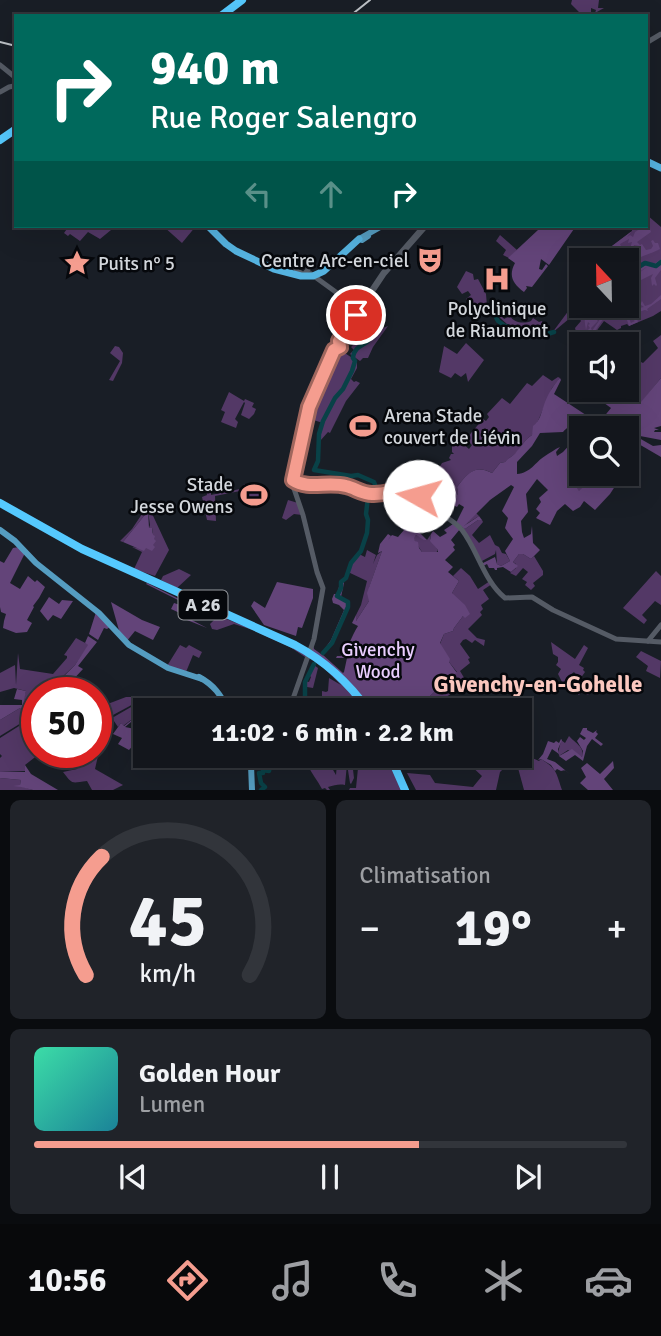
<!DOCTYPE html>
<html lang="fr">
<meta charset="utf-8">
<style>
:root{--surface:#13161c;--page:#202329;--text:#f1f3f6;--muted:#9d9fa3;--line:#32353b;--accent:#f59d8f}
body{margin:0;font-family:Signika,sans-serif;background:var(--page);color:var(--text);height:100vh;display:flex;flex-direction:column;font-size:26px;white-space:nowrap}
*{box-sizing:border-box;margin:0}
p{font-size:23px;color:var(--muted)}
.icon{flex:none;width:38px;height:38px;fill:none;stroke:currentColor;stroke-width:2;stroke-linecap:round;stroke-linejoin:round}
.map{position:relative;height:790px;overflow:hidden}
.drawer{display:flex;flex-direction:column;gap:10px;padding:10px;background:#0a0c0f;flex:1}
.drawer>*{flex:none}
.top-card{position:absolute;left:14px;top:14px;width:634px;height:214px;border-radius:0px;box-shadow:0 7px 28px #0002,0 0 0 2px var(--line);background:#00695c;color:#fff;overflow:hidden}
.needle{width:46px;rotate:338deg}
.tools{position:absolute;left:569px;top:248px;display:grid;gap:14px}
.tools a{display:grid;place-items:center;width:70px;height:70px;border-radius:0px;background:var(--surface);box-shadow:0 7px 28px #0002,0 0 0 2px var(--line);font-size:35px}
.speed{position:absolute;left:21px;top:677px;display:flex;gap:14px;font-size:35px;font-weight:700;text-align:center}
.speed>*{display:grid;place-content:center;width:91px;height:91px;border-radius:50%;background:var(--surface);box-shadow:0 7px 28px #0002,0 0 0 2px var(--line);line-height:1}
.speed .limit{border:10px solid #d22;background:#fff;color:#111}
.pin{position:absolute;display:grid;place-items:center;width:60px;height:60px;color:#fff;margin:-30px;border:4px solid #fff;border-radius:50%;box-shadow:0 2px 7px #0007}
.me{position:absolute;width:77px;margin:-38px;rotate:277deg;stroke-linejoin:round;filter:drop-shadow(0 0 5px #0008)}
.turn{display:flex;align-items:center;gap:24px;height:147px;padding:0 21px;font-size:32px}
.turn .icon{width:91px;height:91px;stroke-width:2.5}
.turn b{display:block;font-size:49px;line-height:60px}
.lanes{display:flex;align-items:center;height:66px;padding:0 21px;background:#0003;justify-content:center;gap:35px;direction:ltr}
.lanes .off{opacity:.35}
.big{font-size:52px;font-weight:800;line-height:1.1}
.drawer .tile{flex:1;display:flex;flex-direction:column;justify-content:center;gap:10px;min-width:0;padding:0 24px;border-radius:10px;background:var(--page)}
.drawer .dial{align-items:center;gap:0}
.dial svg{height:182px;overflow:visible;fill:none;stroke:var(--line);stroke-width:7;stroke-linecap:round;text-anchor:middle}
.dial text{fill:var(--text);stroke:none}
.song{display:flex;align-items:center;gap:21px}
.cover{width:84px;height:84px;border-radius:10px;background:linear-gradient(135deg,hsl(160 70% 55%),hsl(190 70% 35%))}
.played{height:7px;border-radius:4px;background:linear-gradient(90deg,var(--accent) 65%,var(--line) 65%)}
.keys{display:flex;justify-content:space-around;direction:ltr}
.heat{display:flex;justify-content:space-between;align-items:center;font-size:38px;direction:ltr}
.drawer .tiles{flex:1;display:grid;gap:10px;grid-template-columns:1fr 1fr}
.tile:last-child{grid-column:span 2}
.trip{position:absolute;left:133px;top:698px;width:399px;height:70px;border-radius:0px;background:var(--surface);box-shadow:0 7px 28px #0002,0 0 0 2px var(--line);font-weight:800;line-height:70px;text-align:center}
.tabs{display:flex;height:112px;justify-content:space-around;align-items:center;background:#08090b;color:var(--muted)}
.tabs .icon{width:49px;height:49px}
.tabs .selected{color:var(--accent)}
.tabs b{font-size:32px;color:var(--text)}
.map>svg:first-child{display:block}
.green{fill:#533866}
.forest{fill:#634479}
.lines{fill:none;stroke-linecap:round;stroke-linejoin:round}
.river{stroke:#094147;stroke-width:4.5}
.secondary{stroke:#555b65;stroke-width:5}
.primary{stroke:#559dc1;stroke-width:6}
.trunk{stroke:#55b3e0;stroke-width:7}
.motorway{stroke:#55c9fe;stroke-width:8}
.rail{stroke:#bec2c7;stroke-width:2}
.route-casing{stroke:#9f665d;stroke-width:18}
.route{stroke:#f59d8f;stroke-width:12}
.labels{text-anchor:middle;stroke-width:5;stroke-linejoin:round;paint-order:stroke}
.shield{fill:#06080c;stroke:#96999e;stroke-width:2}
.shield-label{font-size:18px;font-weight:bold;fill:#d3d7dc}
.poi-label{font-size:19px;fill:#d3d7dc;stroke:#06080c;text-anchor:end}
.park-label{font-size:19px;fill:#eaceff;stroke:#06080c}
.quarter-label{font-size:23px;font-weight:bold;fill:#fbc8bf;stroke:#06080c}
</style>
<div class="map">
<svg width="661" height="790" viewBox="0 0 661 790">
<rect width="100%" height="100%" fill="#191e26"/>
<g class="green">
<path d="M572 0H599L598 8H604L595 13 596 10 591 8V12L588 16H577L580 13 571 4Z"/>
<path d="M647 215 661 227V311L653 316 629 326 627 324 621 326V328L617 330 604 321 595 333V335L578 339 575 328 581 321 576 313 552 333 575 302 580 300V299L581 306H626V261H602L608 249 632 231V228L635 226H646Z"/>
<path d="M69 226H106L111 230 100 239 88 232 80 241 70 234 68 236 64 233Z"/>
<path d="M163 226H196L182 243Z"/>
<path d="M500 235 517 250 509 258 503 255 506 250 496 241Z"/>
<path d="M466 271 473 274 474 280 478 279 486 294 487 306 474 310 466 299 471 295 468 291 462 294 457 287Z"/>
<path d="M502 316 504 319 510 316C514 323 524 324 531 321L533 318 539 322 542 321 547 334 507 324 499 317Z"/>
<path d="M371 323 383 328 388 326 373 347 368 358H363L360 361 350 354 354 350 351 347 360 338 363 337 364 341 371 333 365 329Z"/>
<path d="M661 335V378L641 403 631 393 628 380 633 374 629 373 635 371 640 365 637 361 634 363 631 360 637 354 640 357 637 360 643 363 658 348 653 341Z"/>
<path d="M466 343 484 360 468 382 466 373 461 377 455 373 451 378 439 372 444 346 457 354Z"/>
<path d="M115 346 119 347 123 353 122 363 113 381 109 380 120 361 110 353Z"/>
<path d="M340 350 357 361V368L351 379 354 382 356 381 360 383 346 401 330 433 328 432 320 441 317 437 323 423 307 418 319 388C332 384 336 363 340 350Z"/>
<path d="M543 375 552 381 558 377 560 378 552 388 532 435C525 439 522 446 518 451 514 456 508 458 505 462L500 463 492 473C475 464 467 474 457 487L458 493 453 506 445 501 440 508 424 496 428 485 442 463 451 460 449 458 451 454H454L452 452V446L462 443 469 449 472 445 466 439 483 419 486 421 489 417 487 414 502 398 510 404 527 383 532 386Z"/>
<path d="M229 392 244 401 245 399 254 403 252 407 256 409 254 414 249 419 241 415 245 403 244 402 235 419 238 422 236 428 221 422 225 412 221 410Z"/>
<path d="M581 470V474H589L593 478 579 492 571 479Z"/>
<path d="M198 480H211V495L240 489V491L215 496 216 521 207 520 202 497 207 495 205 486 200 485Z"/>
<path d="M244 484 265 492 258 504 241 496Z"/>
<path d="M288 500 298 503 302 515 294 514 286 520 282 518Z"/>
<path d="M148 505 169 550 155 576 134 569 142 552 132 547 139 548 153 533 152 528H149L150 525 148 511 123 542 120 541 132 529Z"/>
<path d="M476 513 479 516 468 523 464 528 465 529 478 520H482L483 522 472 535 479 543 490 535 495 545 499 547 502 553 506 554 510 561 501 566 497 564 496 550 495 554 482 561 462 529 466 523Z"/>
<path d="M431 534 430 539 438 550 436 553 422 552 413 538 416 535 427 540Z"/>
<path d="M367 550 376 555 373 564 377 555 382 551 369 588V601L356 621V615L361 605 367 581 348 572 352 562 359 554 365 557Z"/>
<path d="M519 554H523L531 559 534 556 543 571V575L533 583 535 586 531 590 525 585 527 582 522 579 528 572 523 568 516 576 510 573 516 568V564L513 562Z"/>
<path d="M461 568 470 576 478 589 490 581 492 584 483 590 489 599 481 605 483 609 480 612 482 615 468 629 477 638 485 640 484 646 475 640 472 643 466 639 463 640 460 644 470 658 468 659 470 663 460 671 466 681 463 679 460 682 453 675 457 672 449 662 440 644 444 634 453 631 454 628 463 616 452 593 459 581 453 576Z"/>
<path d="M179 569 191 575 177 588 161 580 163 576Z"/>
<path d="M656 571 661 576V605L655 601 642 615 647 620 644 624 623 608Z"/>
<path d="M219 616C262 634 305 647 339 681 345 687 353 694 358 701 359 704 360 707 362 710H358L348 702 349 710H322V691L326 692 328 691 329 678 341 685 326 670 308 656 305 657 290 647 259 633V632L234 624 217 630 212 629 210 624 217 617Z"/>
<path d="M76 638 89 645 75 665 59 680V682L66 681 69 684 61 693H37V702L23 700 26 691 14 688 0 692V673L15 665 16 685 18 653 20 669 53 674 67 658V656L64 655Z"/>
<path d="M551 642 575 659 584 645 588 648 579 665 584 668 583 670 585 672 580 679 574 672 566 678 570 683 566 680 561 686 560 684 562 682 558 674 561 669 556 665 558 662H562H558V657L553 654Z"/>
<path d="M180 645 186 648 189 645 202 652 199 658 193 655 186 672 167 666Z"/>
<path d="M641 651 661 661 660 678 646 671 648 666 636 657Z"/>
<path d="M314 665 318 668 313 688 307 687V710L298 709 300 704 304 706 305 704V682L306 681 309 682 311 677 309 675Z"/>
<path d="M579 680H581L595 687 588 695 581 692 579 695 572 689Z"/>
<path d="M445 682 454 691V692L425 710H419L428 703 433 702 430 696Z"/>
<path d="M126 697H142L139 701 113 715 105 705Z"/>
<path d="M138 703 141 704 143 711 123 726 121 723 118 727 112 718Z"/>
<path d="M20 708 35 733V737H37V752L39 753V754L25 765V771L0 772V758L2 756 0 754V738L27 721 26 720 0 736V720Z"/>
<path d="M569 736C575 743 585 747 582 757L568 750 559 756C558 749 560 747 561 740L565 743Z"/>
<path d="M528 742 533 743 530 752V757L539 761 541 759C557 769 556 772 562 790H524L518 768 511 763 509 759H511L512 756H520Z"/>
<path d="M95 755 98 756 95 769 123 785 113 790H92L87 781C71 783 73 785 63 772L77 769 80 760 91 763Z"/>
<path d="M306 756H325L336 775 337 764 334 756H359V759L352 761 354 778 351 784 350 783 347 764 345 785C339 784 335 785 328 787L330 790H327L325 788 322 789C317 779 305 766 306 756Z"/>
<path d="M364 756H387L402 790H349L350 788H356L358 768Z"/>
<path d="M475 756H497L509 763 500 772 496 790H416L407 773 430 775 435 783 473 787 482 776 469 764Z"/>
<path d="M0 778 21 780 20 786 33 790H0Z"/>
</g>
<g class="forest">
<path d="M646 225 650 229 651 232 637 242 640 245 642 244 646 250 651 249 653 246 651 241 653 240 655 243H658L660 249C651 254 646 254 637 259L636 255 640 254V246L634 245 632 251 629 252 632 242 628 243 629 239 620 244 624 253 623 258 621 260 620 257 616 260 614 258 615 261H602L608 249 632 231 627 237 630 235 633 237 635 232Z"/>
<path d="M535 226H576L549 265 541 259 539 269 542 270 546 264 548 266 532 287 526 286 527 288 524 292C513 284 508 276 515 263L508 258 538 230Z"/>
<path d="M661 259V270L655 278 657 285 656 286 654 284 652 286 651 278 653 274 627 287 629 281 648 266 632 277 627 276V274L646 262 654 264Z"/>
<path d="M661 295V299L647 309 648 311 645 310 635 313 638 322 629 326 626 317 628 310 622 306 630 307 627 314 631 323 635 321 632 319 630 310 644 307 638 303H641L642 301 645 306 651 304Z"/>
<path d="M592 306H600L594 313V317L598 321 591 328 592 331 609 306H612L593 334 589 336 588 330 590 328 588 325 590 324 588 322 586 330C585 322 582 315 591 309Z"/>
<path d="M560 378 561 380 554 394 586 415C580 426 570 423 563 432L540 433 532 446 517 462V474C531 473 535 462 545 456 550 453 555 449 560 447L556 452 557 456 563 452 575 439 577 442 581 443V470L571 479 579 491 593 478 589 474H623L610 494 595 510 584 501 580 507 573 511 565 504 557 511 550 525 536 518 540 513 536 509 541 502 539 498 548 490 537 479 526 494 528 512 521 521 522 532 524 538 531 534 532 526 533 543 540 550 531 559 523 554H519L513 562 518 566 511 572 503 567 497 568V570H495L494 568H489L487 564 483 566V563L495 557 497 564 501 566 510 561 505 551 513 539 505 528 508 518 502 511 514 487 511 485 490 500 464 526 479 516 482 520H478L465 529 456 523 464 507 459 504 457 507 453 505 458 493 457 487C467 474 474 464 492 473L500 463 505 462C508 458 514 456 517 451 522 446 525 439 532 435L533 426C540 421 541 413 544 405 547 396 553 385 560 378Z"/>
<path d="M661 378V426L654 428 659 430H655L654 432H661V440L640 436 639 438 653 446 661 445V457L637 443 631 452 627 453 626 429H594L611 408 600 400 603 396 611 399 616 390H618L617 393 618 394 626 390 627 382 628 380 631 394 641 402Z"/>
<path d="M416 505 417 506 414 510 416 513 415 515H419L424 520 415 528 427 540H424L416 535 414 538 415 541 418 542 419 548 422 552H438V550L430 541 431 534 433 531 440 537 447 533 444 530 453 524 460 529 451 540 455 545 453 547 455 550 445 560 453 567 448 572 459 581 452 593 465 605 470 614 465 618 463 616 454 628 453 631 444 634 440 643 450 659 449 662 457 673 443 679 445 682 430 696 433 701 428 703 419 710H370L310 652 313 645 314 649 321 654 331 640 344 610 339 605 333 603 332 599 334 594H337L340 583 343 580 344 583 341 597 349 601C349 617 332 643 323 655L343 673 344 672 347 658H336L337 656H341C349 647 351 637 358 626L352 623 356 615V621L369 601 367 593 382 551 378 553 380 544 388 534 391 536 387 541 392 535 398 537 404 530 398 525Z"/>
<path d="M148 511 149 528H152L153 535 155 536 154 539 156 541 153 545 155 547 152 551 146 548 144 551 123 542Z"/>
<path d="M19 547 24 553V555L10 583 20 589 28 576 35 582 37 580 45 587 39 598 33 606 34 607 27 620 32 623 27 632 16 633 3 628 4 621 6 614 1 612 0 607V561L4 563 13 548Z"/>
<path d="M277 582 313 589V598L302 628 298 627 296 636 264 625 251 606 254 601 265 608Z"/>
<path d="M147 583 179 599 186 617 207 628 182 618V614L171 609 174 603 180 605 178 600 146 584Z"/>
<path d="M49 597 59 604 62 600 73 601 61 619 53 615 48 621 40 611Z"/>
<path d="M111 602 142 620 160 627 153 640 135 631 126 642 120 634Z"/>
<path d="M96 612 110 627 107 629 104 628 98 640 89 634Z"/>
<path d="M88 636 97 642 78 666 83 669 69 684 66 682 63 684 58 682 75 665 88 645 85 643Z"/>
<path d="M17 689 26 691 24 700 37 702V717L34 722 37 724V737L33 736 34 733 20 708 0 720V705H22V700L14 699Z"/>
<path d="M143 711 145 713 143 712 125 727 145 731V745L137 741 129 750 118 744 122 738 113 734 121 723 124 726Z"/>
<path d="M583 728H587V730L593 733 597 730 596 732 598 734 595 738 603 744 601 746 592 739 587 746 583 761 575 755 566 761 559 756 572 749 582 757 583 751 577 741 580 737 584 740 586 738 580 734Z"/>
<path d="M561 739 562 740 558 749 559 754 552 749 547 759 555 762 571 775 565 770 561 771 557 769 555 771 551 765 541 759 538 760 543 754 548 741 554 743 556 741 559 743Z"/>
<path d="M613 761 614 768 604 779 613 790H588L580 783 586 777 581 768 587 763 600 774Z"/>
<path d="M25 765 31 774 58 790H33L21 787 13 786 20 785 21 780 0 778V772H25Z"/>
</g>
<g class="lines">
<g class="river">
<path d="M626 275 645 263 656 266 661 262"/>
<path d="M491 308 498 321 505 326 544 335 554 332"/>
<path d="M353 357C355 347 360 347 367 342 370 339 374 332 377 329"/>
<path d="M323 653 332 643 348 607V602L337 596 341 588V582L346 578 351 563 361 551 367 533 368 520 366 514 368 497 376 498 379 495 374 482 358 475 351 476 314 470 318 461 319 434 323 421 335 398 343 389 352 371 355 361 353 358"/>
<path d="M303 710 305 704V682L314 664"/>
<path d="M261 790 265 787 261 783 259 773H263V770L269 771 270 767 280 763H293V759L290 756"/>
</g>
<g class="secondary">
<path d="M646 43 661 34"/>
<path d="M0 65 16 78"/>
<path d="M0 92 9 87 14 86"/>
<path d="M424 226 383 273 335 345 336 348 340 347V340L384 274 426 226"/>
<path d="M301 273 297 271 295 266 297 261C302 258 306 260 308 264V270L305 273"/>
<path d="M311 274 344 298 361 307"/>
<path d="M291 480 304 433 309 407 334 350 336 348"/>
<path d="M294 481C311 489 329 481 347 486 356 489 363 494 373 494 383 495 394 488 405 489 415 491 423 501 431 507 441 515 454 520 462 530 478 551 484 581 505 598L532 597 553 610 616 639 661 642"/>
<path d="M648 641 661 625"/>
<path d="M289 710 314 639 323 588 317 572 303 515 291 480"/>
<path d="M250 763 258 756"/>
</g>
<g class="primary">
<path d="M368 236 362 240 359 239 382 226"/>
<path d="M0 530 15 541 36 563 99 613 129 645 168 668 202 679"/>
<path d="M199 677C214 685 221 695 228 710"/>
<path d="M246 756 251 765 252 790"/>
</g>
<g class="trunk">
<path d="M646 161 661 168"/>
<path d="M208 226 226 244 236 251 274 269 301 276H313L324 271 359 239"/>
</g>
<g class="motorway">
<path d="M221 16 242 0"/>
<path d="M0 140 16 129"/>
<path d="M0 503 82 549 295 645C325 661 349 683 368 710"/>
<path d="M390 756 405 790"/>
</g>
<g class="rail">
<path d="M350 16 370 0"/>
<path d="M0 42 16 46"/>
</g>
</g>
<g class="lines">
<g class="route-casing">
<path id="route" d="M356 315 339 341 340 347 334 350 309 407 293 480C308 490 328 481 346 486 355 488 362 494 372 494 394 495 396 483 419 496"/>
</g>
<use href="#route" class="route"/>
</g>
<defs>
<g id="theatre-bare" transform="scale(2.1)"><path d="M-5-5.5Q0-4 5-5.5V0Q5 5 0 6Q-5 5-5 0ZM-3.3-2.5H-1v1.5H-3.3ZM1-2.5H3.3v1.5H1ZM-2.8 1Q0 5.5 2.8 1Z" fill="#f59d8f" stroke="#06080c" stroke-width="2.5" paint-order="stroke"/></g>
<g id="sight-bare" transform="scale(2.1)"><path d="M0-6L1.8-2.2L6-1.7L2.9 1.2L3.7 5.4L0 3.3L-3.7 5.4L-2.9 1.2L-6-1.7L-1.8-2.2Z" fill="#f59d8f" stroke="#06080c" stroke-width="2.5" paint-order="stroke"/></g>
<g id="hospital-bare" transform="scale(2.1)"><path d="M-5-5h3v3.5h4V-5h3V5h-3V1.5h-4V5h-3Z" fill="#f59d8f" stroke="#06080c" stroke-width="2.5" paint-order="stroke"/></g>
<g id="stadium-bare" transform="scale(2.1)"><path d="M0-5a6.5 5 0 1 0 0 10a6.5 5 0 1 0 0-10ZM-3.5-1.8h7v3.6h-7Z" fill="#f59d8f" stroke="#06080c" stroke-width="2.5" paint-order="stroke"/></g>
</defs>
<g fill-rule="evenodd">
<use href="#theatre-bare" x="430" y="260"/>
<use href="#sight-bare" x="77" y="263"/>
<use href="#hospital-bare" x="497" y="279"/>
<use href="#stadium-bare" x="363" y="426"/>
<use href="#stadium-bare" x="254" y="495"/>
</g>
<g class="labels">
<rect class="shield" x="178.5" y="590.5" width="49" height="29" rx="5"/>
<g class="shield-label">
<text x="203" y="611">A 26</text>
</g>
<g class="poi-label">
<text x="409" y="267">Centre Arc-en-ciel</text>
<text x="98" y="270" text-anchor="start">Puits n° 5</text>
<text x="497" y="315" text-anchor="middle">Polyclinique<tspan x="497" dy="22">de Riaumont</tspan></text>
<text x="384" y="422" text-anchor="start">Arena Stade<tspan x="384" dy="22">couvert de Liévin</tspan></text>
<text x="233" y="491">Stade<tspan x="233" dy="22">Jesse Owens</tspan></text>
</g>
<g class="park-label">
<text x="378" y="656">Givenchy<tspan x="378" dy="22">Wood</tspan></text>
</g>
<g class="quarter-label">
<text x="538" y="692">Givenchy-en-Gohelle</text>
</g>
</g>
</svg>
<div class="tools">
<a><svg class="needle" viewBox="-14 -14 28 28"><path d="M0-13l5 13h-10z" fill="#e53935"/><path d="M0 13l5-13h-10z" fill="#9d9fa3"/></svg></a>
<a><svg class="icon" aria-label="sound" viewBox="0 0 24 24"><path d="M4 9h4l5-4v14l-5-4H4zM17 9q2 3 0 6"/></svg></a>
<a><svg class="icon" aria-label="search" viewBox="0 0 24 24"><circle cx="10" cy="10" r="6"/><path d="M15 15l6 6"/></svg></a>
</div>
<div class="speed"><div class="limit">50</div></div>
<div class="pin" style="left:356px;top:315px;background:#d93025"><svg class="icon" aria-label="arrive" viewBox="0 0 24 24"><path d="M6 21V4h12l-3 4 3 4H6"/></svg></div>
<svg class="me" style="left:419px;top:496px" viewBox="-20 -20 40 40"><circle r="19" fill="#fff"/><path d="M0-13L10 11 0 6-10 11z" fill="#f59d8f"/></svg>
<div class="trip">11:02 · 6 min · 2.2 km</div>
<div class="top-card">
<div class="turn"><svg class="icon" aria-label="right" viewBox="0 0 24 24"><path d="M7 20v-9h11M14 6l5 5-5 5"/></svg><div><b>940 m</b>Rue Roger Salengro</div></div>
<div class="lanes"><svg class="icon off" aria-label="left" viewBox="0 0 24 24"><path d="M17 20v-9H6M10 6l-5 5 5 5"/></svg><svg class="icon off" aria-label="ahead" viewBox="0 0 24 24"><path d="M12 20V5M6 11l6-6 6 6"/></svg><svg class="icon" aria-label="right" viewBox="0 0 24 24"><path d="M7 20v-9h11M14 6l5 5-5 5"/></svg></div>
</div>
</div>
<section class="drawer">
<div class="tiles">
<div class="tile dial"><svg viewBox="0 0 100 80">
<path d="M14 69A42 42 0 1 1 86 69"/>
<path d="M14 69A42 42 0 0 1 21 17" stroke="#f59d8f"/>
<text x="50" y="56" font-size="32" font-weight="700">45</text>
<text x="50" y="72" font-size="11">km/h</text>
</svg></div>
<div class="tile"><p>Climatisation</p>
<div class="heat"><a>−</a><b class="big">19°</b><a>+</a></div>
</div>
<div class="tile">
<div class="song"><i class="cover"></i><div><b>Golden Hour</b><p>Lumen</p></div></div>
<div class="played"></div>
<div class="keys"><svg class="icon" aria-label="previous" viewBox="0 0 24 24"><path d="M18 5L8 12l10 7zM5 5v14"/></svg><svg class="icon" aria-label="pause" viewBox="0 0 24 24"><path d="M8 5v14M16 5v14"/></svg><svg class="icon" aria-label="next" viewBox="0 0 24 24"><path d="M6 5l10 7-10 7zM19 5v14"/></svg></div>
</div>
</div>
</section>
<nav class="tabs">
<b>10:56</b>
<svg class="icon selected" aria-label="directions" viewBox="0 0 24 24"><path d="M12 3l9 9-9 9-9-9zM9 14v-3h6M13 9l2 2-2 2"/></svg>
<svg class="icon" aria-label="music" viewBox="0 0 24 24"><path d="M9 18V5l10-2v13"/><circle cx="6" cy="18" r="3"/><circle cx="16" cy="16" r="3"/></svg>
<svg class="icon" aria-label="phone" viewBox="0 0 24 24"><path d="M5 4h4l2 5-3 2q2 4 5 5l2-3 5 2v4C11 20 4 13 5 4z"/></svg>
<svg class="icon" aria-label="climate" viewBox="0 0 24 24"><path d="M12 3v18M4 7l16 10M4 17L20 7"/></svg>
<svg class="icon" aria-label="car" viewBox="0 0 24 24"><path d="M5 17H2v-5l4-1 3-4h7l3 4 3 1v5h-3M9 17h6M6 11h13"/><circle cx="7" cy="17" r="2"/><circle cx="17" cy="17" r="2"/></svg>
</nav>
